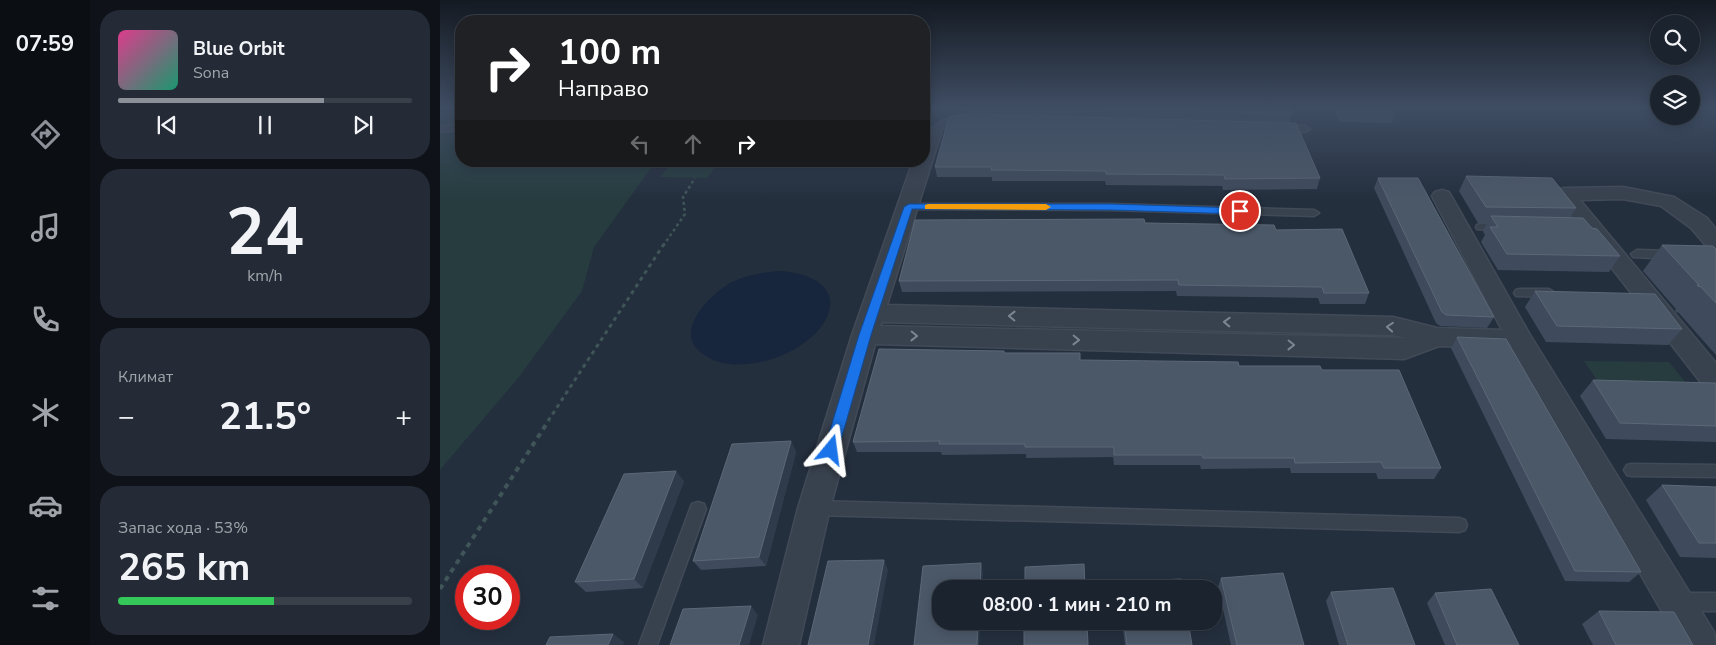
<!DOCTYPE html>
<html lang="ru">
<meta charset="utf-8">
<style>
:root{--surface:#1b232e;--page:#242b36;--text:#f1f3f6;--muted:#a0a4aa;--line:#39404a;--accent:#8c9099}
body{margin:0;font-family:"Nunito Sans",sans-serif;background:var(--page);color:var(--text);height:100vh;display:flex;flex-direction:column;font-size:19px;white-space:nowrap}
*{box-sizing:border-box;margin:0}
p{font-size:16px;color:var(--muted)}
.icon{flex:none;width:28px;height:28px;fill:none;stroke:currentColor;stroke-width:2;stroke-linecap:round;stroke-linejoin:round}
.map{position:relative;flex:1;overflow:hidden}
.details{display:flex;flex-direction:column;gap:10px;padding:10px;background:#0f1319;width:350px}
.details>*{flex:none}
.hud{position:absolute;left:15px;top:15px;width:475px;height:152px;border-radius:20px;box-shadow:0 2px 12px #0003,0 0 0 1px var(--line);background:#202124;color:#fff;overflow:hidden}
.controls{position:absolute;left:1210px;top:15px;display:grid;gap:10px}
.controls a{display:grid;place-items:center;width:50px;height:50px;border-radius:50%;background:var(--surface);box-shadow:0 2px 12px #0003,0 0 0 1px var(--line);font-size:25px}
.speed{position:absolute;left:15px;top:565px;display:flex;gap:10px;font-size:25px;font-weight:700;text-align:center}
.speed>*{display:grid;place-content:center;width:65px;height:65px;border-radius:50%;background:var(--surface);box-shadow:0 2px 12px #0003,0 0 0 1px var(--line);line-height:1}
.speed .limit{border:8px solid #d22;background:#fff;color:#111}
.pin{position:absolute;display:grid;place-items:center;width:42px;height:42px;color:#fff;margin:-21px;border:2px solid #fff;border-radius:50%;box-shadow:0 1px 5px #0007}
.me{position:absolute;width:55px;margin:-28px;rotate:16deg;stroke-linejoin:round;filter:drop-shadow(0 0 4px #0008)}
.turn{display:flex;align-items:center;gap:18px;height:105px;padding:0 20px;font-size:22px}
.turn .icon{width:65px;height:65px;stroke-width:2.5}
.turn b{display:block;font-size:35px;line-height:42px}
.lanes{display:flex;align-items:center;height:48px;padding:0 20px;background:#0003;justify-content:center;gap:25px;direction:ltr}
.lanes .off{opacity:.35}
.big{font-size:38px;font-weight:700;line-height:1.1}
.details .tile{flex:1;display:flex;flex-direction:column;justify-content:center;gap:8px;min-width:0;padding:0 18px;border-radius:20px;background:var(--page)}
.details .dial{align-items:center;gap:0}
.dial b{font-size:65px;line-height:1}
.song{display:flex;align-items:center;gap:15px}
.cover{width:60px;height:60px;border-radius:8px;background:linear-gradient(135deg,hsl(330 70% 55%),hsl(160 70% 35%))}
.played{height:5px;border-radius:2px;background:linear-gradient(90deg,var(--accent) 70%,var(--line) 70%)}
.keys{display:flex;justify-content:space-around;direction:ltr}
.heat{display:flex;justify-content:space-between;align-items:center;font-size:28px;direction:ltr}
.charge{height:8px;border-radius:4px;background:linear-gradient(90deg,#34c759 53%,var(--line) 0)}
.trip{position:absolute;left:492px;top:580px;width:290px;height:50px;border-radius:20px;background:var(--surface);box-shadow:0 2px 12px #0003,0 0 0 1px var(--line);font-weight:700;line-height:50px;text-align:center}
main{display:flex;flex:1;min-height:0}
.menu{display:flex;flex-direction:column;width:90px;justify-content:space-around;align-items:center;background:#0b0e12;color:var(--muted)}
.menu .icon{width:35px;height:35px}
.menu .selected{color:var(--accent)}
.menu b{font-size:22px;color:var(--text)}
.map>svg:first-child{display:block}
.green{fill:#263c3f}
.water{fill:#17263c}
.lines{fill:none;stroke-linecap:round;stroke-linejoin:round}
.service-casing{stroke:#414a57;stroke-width:3}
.minor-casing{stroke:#414a57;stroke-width:3}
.path-far2{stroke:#3f5557;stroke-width:2.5;stroke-dasharray:3 3;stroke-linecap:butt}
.path-far1{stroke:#3f5557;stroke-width:3;stroke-dasharray:4 4;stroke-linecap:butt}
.path{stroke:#3f5557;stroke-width:4;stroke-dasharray:5 5;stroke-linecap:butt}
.service{fill:#38414e;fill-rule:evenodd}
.minor{fill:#38414e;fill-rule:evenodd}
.wall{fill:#3f4b5c}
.shaded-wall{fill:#2f3b4b}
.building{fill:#4b5868;stroke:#5c6777}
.oneway{stroke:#7c8592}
.route{fill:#1a73e8;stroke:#114b97}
.slow{fill:#f59e0b}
</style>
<main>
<nav class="menu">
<b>07:59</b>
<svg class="icon selected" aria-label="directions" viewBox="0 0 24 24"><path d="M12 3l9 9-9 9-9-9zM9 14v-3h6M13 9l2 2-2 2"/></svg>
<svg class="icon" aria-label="music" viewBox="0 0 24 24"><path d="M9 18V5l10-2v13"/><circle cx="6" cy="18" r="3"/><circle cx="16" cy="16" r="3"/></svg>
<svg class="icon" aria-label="phone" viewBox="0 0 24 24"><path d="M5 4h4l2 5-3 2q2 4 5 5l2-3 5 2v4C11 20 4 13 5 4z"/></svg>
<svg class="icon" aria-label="climate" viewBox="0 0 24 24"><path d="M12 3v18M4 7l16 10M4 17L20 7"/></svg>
<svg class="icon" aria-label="car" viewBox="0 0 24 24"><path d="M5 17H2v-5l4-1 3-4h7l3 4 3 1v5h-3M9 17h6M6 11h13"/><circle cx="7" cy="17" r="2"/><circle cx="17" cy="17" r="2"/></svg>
<svg class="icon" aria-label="filters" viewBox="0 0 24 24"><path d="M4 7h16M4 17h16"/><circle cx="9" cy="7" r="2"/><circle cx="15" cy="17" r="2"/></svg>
</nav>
<section class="details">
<div class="tile">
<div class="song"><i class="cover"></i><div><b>Blue Orbit</b><p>Sona</p></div></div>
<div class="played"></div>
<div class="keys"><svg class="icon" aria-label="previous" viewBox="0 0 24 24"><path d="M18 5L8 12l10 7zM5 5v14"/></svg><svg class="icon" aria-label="pause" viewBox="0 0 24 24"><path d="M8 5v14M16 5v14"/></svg><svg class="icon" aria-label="next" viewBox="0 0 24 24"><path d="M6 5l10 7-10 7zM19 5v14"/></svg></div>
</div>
<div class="tile dial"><b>24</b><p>km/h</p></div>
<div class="tile"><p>Климат</p>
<div class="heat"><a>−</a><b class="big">21.5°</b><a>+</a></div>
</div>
<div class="tile"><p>Запас хода · 53%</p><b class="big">265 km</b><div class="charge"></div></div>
</section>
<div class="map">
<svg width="1276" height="645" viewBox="0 0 1276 645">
<rect width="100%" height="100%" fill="#242f3e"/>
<g class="green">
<path d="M0 108H21V123L0 126Z"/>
<path d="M21 132V161H216L154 247 142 291 79 377 0 470V134Z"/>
<path d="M233 161H280L267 178 220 177Z"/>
<path d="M1144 361 1229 362 1246 383H1159Z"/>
</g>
<path class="water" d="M337 271C367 271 407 287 383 324 361 358 289 381 258 350 235 328 273 292 292 282 307 275 321 273 337 271Z"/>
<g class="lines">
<g class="service-casing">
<g id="service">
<path d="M524 117 527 118V122L510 124 495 135 484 137V131H489L503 120Z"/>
<path d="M21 124V130L0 132V126Z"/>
<path d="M841 125 865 126 870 129 865 132 838 130 836 128Z"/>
<path d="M469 204H671L874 210 879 213 874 216 671 210 465 209 464 207 465 205Z"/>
<path d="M1041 224 1062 225 1067 228 1062 231 1037 229 1036 227 1037 225Z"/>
<path d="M1197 250 1232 251 1238 255 1232 259 1193 257 1191 254Z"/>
<path d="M1080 289H1109L1115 293 1109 297 1076 296 1074 293 1076 290Z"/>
<path d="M1192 464 1276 465V477L1192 476 1187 475 1184 470 1187 465Z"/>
<path d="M374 501 1019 518 1025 520 1027 525 1025 530 1019 532 374 515 368 513 366 508 368 503Z"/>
<path d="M258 502 264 504 266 509 217 645H199L250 509 252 504Z"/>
<path d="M1240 593H1276V611H1240L1234 608 1231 602 1234 596Z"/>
</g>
</g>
<g class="minor-casing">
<g id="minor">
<path d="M492 128 498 129 501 133 447 305 953 317 997 328 1062 330 992 196 995 192 1002 190 1009 192 1090 335 1274 632 1276 645H1241L1072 349 999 346 964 359 435 344 390 508 359 645H323L358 508 412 335 473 161H484V132L486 129ZM442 322 953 335 966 338 440 326Z"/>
<path d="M1183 187 1234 197 1267 218 1276 229V250L1268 248 1251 228 1221 206 1183 199 1140 200 1276 363V392L1266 389 1114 194 1117 190 1124 188Z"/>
</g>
</g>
<path class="path-far2" d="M223 246 245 214 243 197 255 178"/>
<path class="path-far1" d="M108 421 224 244"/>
<path class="path" d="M0 589 109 420"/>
<use href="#service" class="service"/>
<use href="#minor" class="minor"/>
</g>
<g class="wall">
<path d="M512 108H849L852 114 849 123 880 178 877 189 783 190 782 186 666 185 665 181H552V177H497L495 167 515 116Z"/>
<path d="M893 108H957L952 123 899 122Z"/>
<path d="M1026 176 1136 208 1130 218 1152 228 1180 256 1169 272 1058 270 1041 242 1045 235 1043 231 1047 223H1038L1019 191Z"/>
<path d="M938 178 1054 317 1047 328 1000 326 996 323 934 188Z"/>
<path d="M705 223 836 230 929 293 925 304H880L878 298 737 296 736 291 462 292 459 281Z"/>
<path d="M1222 245 1276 249V355L1238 312 1237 313 1235 311 1236 309 1203 271Z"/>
<path d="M1095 291 1242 329 1228 345 1106 342 1085 307Z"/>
<path d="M1017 337 1201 572 1189 582 1125 581 1011 348Z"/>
<path d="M564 351V353L640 360 799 366 882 370 1001 468 994 479H938L936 473H851L850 468 761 469 760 465H674L673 457 586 458V454L502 455 501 452H417L413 442Z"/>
<path d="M1153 380 1276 383V442L1166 439 1140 396Z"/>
<path d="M351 441 356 452 326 566 261 570 253 561Z"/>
<path d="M244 481 203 588 146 592 135 582Z"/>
<path d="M1222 485 1276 487V558L1240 557 1206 500Z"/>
<path d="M781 578 864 645H791L778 587Z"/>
<path d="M891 592 975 645H899L886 601Z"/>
<path d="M995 593 1079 645H1005L987 603Z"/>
<path d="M1159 611 1253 645H1153L1142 624Z"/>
<path d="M682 621H748L752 645H685Z"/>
</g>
<g class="shaded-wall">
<path d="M512 108H524L525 114 514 116Z"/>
<path d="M351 441 356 452 326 566 319 557Z"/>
<path d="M236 471 244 481 203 588 194 579Z"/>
<path d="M444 560 448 570 434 645H428Z"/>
<path d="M541 563 543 573 542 589H540Z"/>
<path d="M311 606 318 615 309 645H299Z"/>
<path d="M538 621H541L539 645H537Z"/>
<path d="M173 634 184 642 183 645H168Z"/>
</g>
<g class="building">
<path d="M670 108H849L852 114Z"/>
<path d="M524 114 856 123 880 178 785 179 784 175 666 174V171L551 170 552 167H495L509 117Z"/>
<path d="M1026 176 1112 178 1136 208 1046 207Z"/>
<path d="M938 178H978L1054 317 1006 315 1002 312Z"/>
<path d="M1051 216 1143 218 1152 228 1157 229 1180 256 1067 254 1050 227H1058Z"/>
<path d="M704 219 705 223 834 225 836 230 902 229 929 293H884L882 287 739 285 738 280 459 281 475 220Z"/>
<path d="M1222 245 1273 246 1276 249V303L1260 286 1259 287 1257 285H1259Z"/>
<path d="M1095 291 1215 294 1242 329 1117 326Z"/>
<path d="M1017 337 1066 339 1201 572 1135 571Z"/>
<path d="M439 349 564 351V353H640V360L798 362 799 366H880L882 370H959L1001 468H944L941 462 855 463 854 458H763L762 455H674V447H585V444H499L500 441 413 442Z"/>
<path d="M1153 380 1276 383V426L1180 423Z"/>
<path d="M351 441 319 557 253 561 292 444Z"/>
<path d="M236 471 194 579 135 582 184 474Z"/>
<path d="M1222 485 1276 487V543H1259Z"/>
<path d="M444 560 428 645H368L388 561Z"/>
<path d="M541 563 540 589H501V621H538L537 645H474L483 566Z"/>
<path d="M644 564 645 589H585V567Z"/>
<path d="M843 573 864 645H797L781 578Z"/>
<path d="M741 579 743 589H681V582Z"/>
<path d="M953 588 975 645H908L891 592Z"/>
<path d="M1051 589 1079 645H1017L995 593Z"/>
<path d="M311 606 299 645H230L243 609Z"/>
<path d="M1159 611 1234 612 1253 645H1176Z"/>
<path d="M584 621H647L648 645H584Z"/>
<path d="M684 621H748L752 645H687Z"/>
<path d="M173 634 168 645H106L110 637Z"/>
</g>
<defs><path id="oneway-chevron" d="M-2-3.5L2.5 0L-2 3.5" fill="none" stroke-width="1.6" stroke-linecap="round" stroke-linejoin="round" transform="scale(1.25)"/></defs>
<g class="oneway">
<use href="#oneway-chevron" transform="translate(572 316) rotate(-179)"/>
<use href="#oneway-chevron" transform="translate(787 322) rotate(-178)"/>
<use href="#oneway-chevron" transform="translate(950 327) rotate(-175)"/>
<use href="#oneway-chevron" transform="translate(474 336) rotate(1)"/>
<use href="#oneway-chevron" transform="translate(636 340) rotate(1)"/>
<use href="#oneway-chevron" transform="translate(851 345) rotate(1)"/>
</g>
<linearGradient id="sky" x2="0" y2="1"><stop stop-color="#141a22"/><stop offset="0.54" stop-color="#3f4d63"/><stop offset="1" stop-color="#3f4d63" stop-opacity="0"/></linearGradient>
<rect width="1276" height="199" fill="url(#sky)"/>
<path class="route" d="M469 204H671L800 208 805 211 800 214 671 210 472 209 431 335 398 450 396 454 391 456 386 454 384 450 419 335 464 207Z"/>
<path class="slow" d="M488 204H606L611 207 606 210 485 209V205Z"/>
</svg>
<div class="controls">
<a><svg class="icon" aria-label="search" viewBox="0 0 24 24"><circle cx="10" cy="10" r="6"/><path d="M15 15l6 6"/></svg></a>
<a><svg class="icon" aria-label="layers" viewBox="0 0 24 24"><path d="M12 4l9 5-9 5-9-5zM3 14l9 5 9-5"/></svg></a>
</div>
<div class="speed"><div class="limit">30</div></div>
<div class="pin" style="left:800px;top:211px;background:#d93025"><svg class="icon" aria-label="arrive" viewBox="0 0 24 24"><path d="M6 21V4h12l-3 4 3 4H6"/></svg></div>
<svg class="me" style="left:391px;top:450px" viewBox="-20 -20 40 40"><path d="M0-17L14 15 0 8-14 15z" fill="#1a73e8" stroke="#fff" stroke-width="4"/></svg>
<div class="trip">08:00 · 1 мин · 210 m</div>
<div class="hud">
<div class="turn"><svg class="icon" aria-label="right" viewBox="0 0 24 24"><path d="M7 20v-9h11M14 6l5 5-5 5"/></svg><div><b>100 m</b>Направо</div></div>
<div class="lanes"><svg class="icon off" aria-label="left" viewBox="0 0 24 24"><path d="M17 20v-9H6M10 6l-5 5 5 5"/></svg><svg class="icon off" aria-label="ahead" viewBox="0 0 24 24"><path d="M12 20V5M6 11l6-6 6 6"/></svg><svg class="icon" aria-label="right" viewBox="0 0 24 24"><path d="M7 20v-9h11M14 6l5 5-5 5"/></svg></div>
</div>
</div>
</main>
